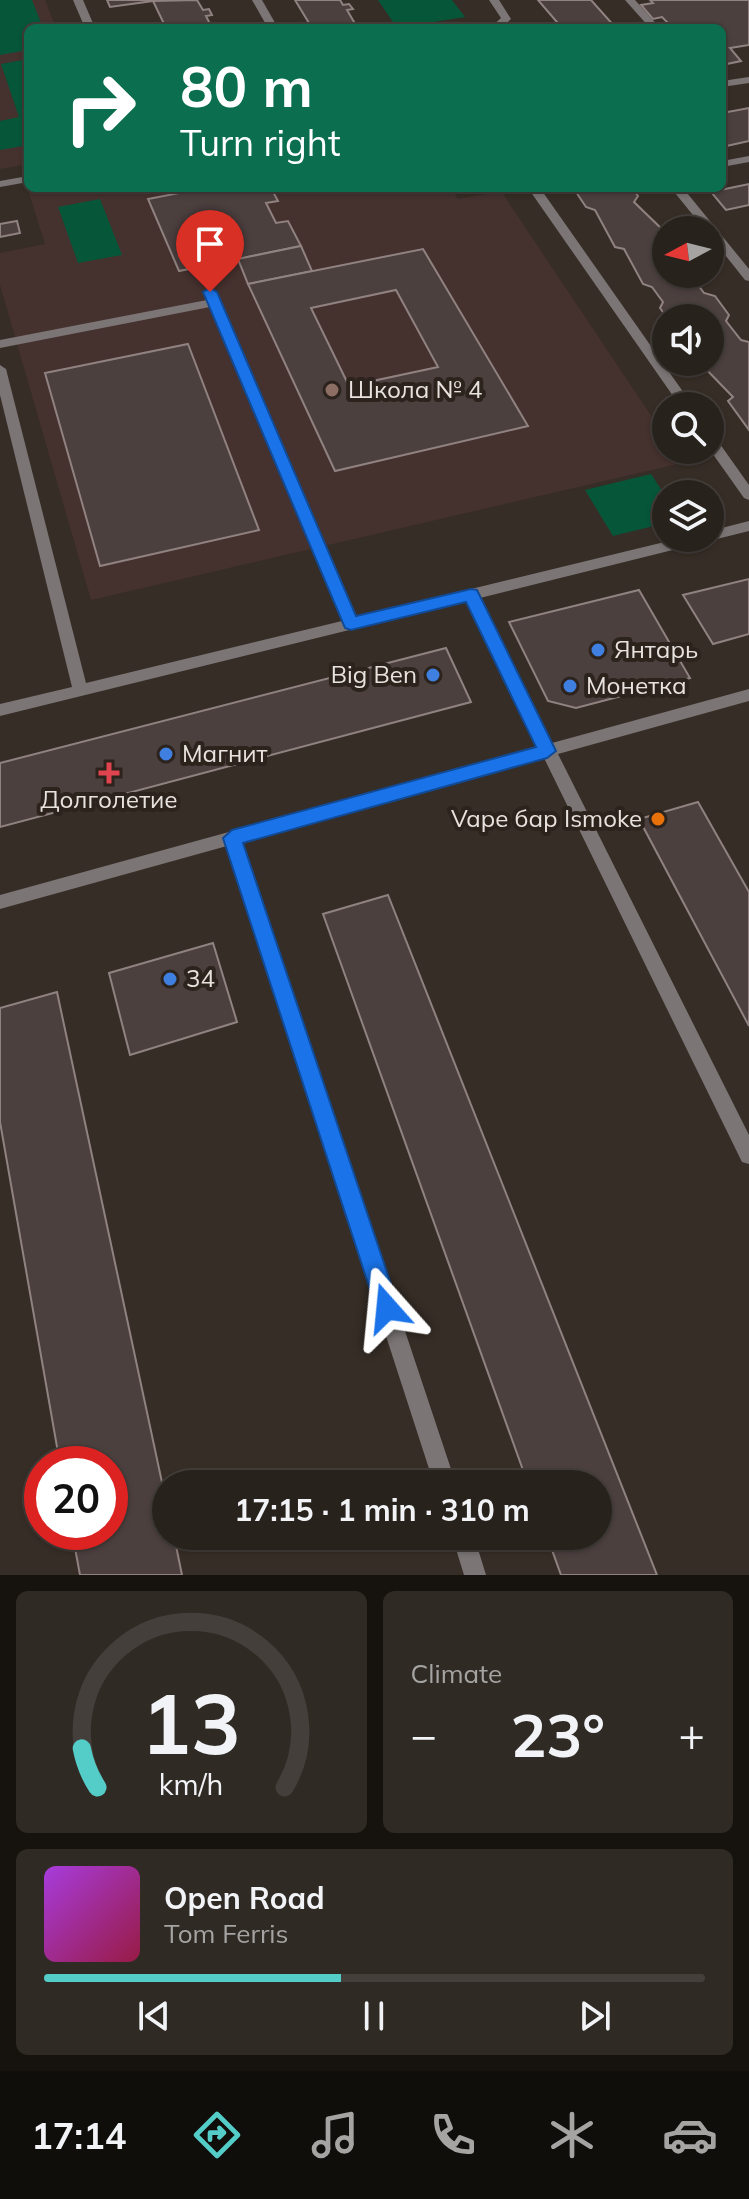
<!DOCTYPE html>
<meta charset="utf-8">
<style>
:root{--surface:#28221c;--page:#302a25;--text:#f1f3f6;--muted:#a5a4a3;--line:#443f3b;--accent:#54cdc8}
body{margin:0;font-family:Mulish,sans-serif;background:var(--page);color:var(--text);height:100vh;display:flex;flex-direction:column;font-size:30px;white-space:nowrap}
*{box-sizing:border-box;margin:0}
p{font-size:26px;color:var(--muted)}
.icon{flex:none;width:44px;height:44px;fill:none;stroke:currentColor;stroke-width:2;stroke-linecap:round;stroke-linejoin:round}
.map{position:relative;height:1575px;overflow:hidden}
.sheet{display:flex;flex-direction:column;gap:16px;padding:16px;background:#16130f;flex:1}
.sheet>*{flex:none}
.banner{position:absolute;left:24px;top:24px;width:702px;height:168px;border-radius:12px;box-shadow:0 2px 6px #0004,0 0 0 2px var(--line);background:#0b6e4f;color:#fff;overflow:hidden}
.needle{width:52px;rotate:263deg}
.controls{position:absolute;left:652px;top:216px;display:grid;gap:16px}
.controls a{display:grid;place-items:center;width:72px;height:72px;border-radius:50%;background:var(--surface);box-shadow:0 2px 6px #0004,0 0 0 2px var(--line);font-size:40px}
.speed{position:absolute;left:24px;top:1446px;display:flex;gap:16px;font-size:40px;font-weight:700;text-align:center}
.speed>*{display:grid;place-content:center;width:104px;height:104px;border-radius:50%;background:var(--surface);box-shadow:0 2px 6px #0004,0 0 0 2px var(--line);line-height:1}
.speed .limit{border:12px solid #d22;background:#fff;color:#111}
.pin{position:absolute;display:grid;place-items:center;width:68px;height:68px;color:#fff;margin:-82px -34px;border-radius:50% 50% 50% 0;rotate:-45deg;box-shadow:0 0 8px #0007}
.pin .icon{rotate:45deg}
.me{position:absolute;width:88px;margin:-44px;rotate:342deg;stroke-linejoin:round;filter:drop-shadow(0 0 6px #0008)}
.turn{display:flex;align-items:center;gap:28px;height:168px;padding:0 24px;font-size:36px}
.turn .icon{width:104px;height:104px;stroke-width:2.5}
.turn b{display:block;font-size:56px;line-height:68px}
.big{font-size:60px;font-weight:700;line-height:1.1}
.sheet .tile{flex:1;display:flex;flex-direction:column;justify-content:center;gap:12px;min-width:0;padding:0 28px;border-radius:12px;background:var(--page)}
.sheet .dial{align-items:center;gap:0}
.dial svg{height:208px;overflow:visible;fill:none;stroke:var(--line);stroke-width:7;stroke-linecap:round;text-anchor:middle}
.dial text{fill:var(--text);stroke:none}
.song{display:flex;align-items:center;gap:24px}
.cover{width:96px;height:96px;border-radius:12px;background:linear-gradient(135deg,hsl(280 70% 55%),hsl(340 70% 35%))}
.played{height:8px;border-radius:4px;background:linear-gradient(90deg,var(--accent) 45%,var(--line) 45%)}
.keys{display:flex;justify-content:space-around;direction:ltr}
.heat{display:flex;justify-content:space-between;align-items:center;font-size:44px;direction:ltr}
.sheet .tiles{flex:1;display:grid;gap:16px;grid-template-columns:1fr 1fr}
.tile:last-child{grid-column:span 2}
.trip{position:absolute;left:152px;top:1470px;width:460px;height:80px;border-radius:40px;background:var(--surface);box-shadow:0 2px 6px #0004,0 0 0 2px var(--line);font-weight:700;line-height:80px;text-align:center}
.tabs{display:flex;height:128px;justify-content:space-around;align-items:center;background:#100e0b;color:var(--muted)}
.tabs .icon{width:56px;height:56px}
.tabs .on{color:var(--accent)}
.tabs b{font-size:36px;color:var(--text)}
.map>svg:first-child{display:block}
.education{fill:#45312e}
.green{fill:#06563a}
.building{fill:#4c403f;stroke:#908281;stroke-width:2;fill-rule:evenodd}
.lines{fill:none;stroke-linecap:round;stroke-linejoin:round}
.lane{fill:#7b7575;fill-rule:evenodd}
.route{fill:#1a73e8;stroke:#114b97;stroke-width:2}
.education-dot{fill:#8d6e63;stroke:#2c231d;stroke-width:3}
.shop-dot{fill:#3f7fe0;stroke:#2c231d;stroke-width:3}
.health-dot{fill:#e0444e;stroke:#2c231d;stroke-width:3}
.food-dot{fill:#e8710a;stroke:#2c231d;stroke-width:3}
.labels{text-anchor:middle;stroke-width:8;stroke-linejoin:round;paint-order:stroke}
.poi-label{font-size:24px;fill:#e8e2de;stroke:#2c231d;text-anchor:start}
</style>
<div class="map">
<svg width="749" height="1575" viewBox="0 0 749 1575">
<rect width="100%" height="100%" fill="#362d26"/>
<g class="education">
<path d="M0 0H45L56 28H28V164L0 169Z"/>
<path d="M41 188H451L458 199 501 191 666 438V450H674L682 463 91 600 0 285V253L45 244 28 190Z"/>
</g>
<g class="green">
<path d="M0 0H32L43 28H28V50L0 55Z"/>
<path d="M378 0H452L465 17 397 28Z"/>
<path d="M28 59V145L0 150V121L19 117 1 64Z"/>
<path d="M100 199 122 255 78 263 58 207Z"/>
<path d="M651 474 666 497V523L613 536 585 490Z"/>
</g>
<g class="building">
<path d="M107 0H152L153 1 110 7Z"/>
<path d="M197 0 203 10 209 9 212 15 206 16 212 28H166L153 1Z"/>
<path d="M295 0H340L343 5 349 4 353 9 347 10 357 27 312 28Z"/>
<path d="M538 0H591L616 28H562Z"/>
<path d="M650 0H749V45L730 48 741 61 722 65V28H673L662 17 653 19 641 5 653 3Z"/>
<path d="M749 108V141L722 147V113Z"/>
<path d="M749 184V205L726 210 711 192Z"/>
<path d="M205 188H271L278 201 266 203 276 223 288 221 301 246 179 271 148 199Z"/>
<path d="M578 188H632L638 196 634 202 666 233V274H696L693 278 704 293 715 296 729 315 726 321 741 340 749 342V430L728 401 733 397 699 362H710V318H667L660 308 663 302 652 287 643 284 624 249 615 247 595 210 586 207 576 192Z"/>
<path d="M17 221 20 233 0 237V224Z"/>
<path d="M301 246 312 271 248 284 238 259Z"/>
<path d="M423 249 528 426 335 471 248 284ZM396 290 438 367 349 386 311 308Z"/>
<path d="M188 344 259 530 100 566 45 373Z"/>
<path d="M749 579V634L713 644 683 595Z"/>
<path d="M639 590 690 678 576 708 548 701 509 622Z"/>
<path d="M446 648 471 702 0 827V763Z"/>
<path d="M698 802 749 892V1026L639 819Z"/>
<path d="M388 895 657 1575H561L547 1536H598V1484H528L323 914Z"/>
<path d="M213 943 237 1022 130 1055 109 973Z"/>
<path d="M57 992 166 1501V1536H174L182 1575H80L72 1532H110V1464H60L0 1122V1008Z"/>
</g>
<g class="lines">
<g class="lane">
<path d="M73 0H83L95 28H85Z"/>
<path d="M252 0H262L278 28H268Z"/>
<path d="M489 0H499L511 19 501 28H490L501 18Z"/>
<path d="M625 0H635L660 28H650Z"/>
<path d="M749 77V83L722 87V81Z"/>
<path d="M749 156V162L722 167V161Z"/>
<path d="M28 176V182L0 187V181Z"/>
<path d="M528 188H540L693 406H680Z"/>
<path d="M671 188H683L749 269V281L745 280 710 236V230H705Z"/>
<path d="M210 288 216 292 356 617 681 538H710V531L749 521V531L480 598 552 743 749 689V701L558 754 749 1135V1164L742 1162 544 758 242 842 456 1484H434L227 846 0 909V895L538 747 467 601 0 716V704L72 687 0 395V365L6 369 86 683 342 621 210 307 0 348V340L207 300 204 292Z"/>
<path d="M710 436 715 437 749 485V500L744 498 710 450Z"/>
<path d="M452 1536H474L486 1575H464Z"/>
</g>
</g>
<path class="route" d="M210 288 217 292 356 616 471 589 477 590 556 751 547 758 243 843 399 1308 396 1316 387 1319 379 1316 376 1308 223 838 232 830 536 747 466 602 351 630 345 628 203 292Z"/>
<circle class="education-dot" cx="332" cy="390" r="8"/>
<g class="shop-dot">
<circle cx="598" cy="650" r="8"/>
<circle cx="433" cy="675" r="8"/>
<circle cx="570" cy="686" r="8"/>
<circle cx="166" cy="754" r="8"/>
<circle cx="170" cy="979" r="8"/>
</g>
<path class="health-dot" d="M105 761h8v8h8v8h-8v8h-8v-8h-8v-8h8z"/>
<circle class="food-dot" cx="658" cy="819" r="8"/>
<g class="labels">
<g class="poi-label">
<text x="348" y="398">Школа № 4</text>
<text x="614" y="658">Янтарь</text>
<text x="417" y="683" text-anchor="end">Big Ben</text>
<text x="586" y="694">Монетка</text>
<text x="182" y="762">Магнит</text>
<text x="109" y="808" text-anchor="middle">Долголетие</text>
<text x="642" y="827" text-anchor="end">Vape бар Ismoke</text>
<text x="186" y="987">34</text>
</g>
</g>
</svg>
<div class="controls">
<a><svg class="needle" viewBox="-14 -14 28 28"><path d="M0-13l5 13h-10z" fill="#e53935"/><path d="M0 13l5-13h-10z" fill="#a5a4a3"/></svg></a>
<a><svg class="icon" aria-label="sound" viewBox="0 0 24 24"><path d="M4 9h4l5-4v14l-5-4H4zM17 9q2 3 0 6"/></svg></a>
<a><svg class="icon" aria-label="search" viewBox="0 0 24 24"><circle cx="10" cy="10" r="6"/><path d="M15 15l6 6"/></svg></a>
<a><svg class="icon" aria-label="layers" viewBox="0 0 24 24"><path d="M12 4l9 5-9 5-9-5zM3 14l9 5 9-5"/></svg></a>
</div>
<div class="speed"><div class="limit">20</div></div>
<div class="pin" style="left:210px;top:292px;background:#d93025"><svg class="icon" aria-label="arrive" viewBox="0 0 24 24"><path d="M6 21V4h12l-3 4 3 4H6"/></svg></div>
<svg class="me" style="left:387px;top:1308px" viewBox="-20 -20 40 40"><path d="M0-17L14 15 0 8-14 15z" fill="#1a73e8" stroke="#fff" stroke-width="4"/></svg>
<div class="trip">17:15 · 1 min · 310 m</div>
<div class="banner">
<div class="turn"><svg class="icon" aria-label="right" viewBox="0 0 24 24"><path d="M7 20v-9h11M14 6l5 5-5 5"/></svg><div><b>80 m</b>Turn right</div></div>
</div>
</div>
<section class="sheet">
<div class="tiles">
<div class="tile dial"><svg viewBox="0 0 100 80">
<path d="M14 69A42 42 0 1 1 86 69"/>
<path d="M14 69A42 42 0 0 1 8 54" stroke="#54cdc8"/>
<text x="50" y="56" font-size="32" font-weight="700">13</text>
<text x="50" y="72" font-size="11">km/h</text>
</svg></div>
<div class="tile"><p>Climate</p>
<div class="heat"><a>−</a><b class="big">23°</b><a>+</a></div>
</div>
<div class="tile">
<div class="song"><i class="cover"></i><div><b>Open Road</b><p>Tom Ferris</p></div></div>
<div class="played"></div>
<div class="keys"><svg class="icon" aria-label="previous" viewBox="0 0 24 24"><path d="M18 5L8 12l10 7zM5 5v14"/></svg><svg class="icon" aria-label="pause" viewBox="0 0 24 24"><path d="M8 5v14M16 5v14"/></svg><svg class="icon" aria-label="next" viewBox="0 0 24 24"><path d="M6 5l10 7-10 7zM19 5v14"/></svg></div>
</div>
</div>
</section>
<nav class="tabs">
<b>17:14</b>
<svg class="icon on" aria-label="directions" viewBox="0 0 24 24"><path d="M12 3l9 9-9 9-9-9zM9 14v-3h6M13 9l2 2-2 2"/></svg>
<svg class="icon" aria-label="music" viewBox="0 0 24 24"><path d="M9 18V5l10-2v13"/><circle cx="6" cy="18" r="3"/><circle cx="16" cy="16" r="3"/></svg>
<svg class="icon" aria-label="phone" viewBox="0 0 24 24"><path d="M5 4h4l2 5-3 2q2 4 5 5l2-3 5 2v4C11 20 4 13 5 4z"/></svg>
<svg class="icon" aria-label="climate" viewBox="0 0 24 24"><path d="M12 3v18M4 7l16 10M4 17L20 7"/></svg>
<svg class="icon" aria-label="car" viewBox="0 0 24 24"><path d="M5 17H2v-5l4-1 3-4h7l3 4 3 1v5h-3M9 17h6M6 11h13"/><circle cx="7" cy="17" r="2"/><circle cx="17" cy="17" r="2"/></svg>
</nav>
